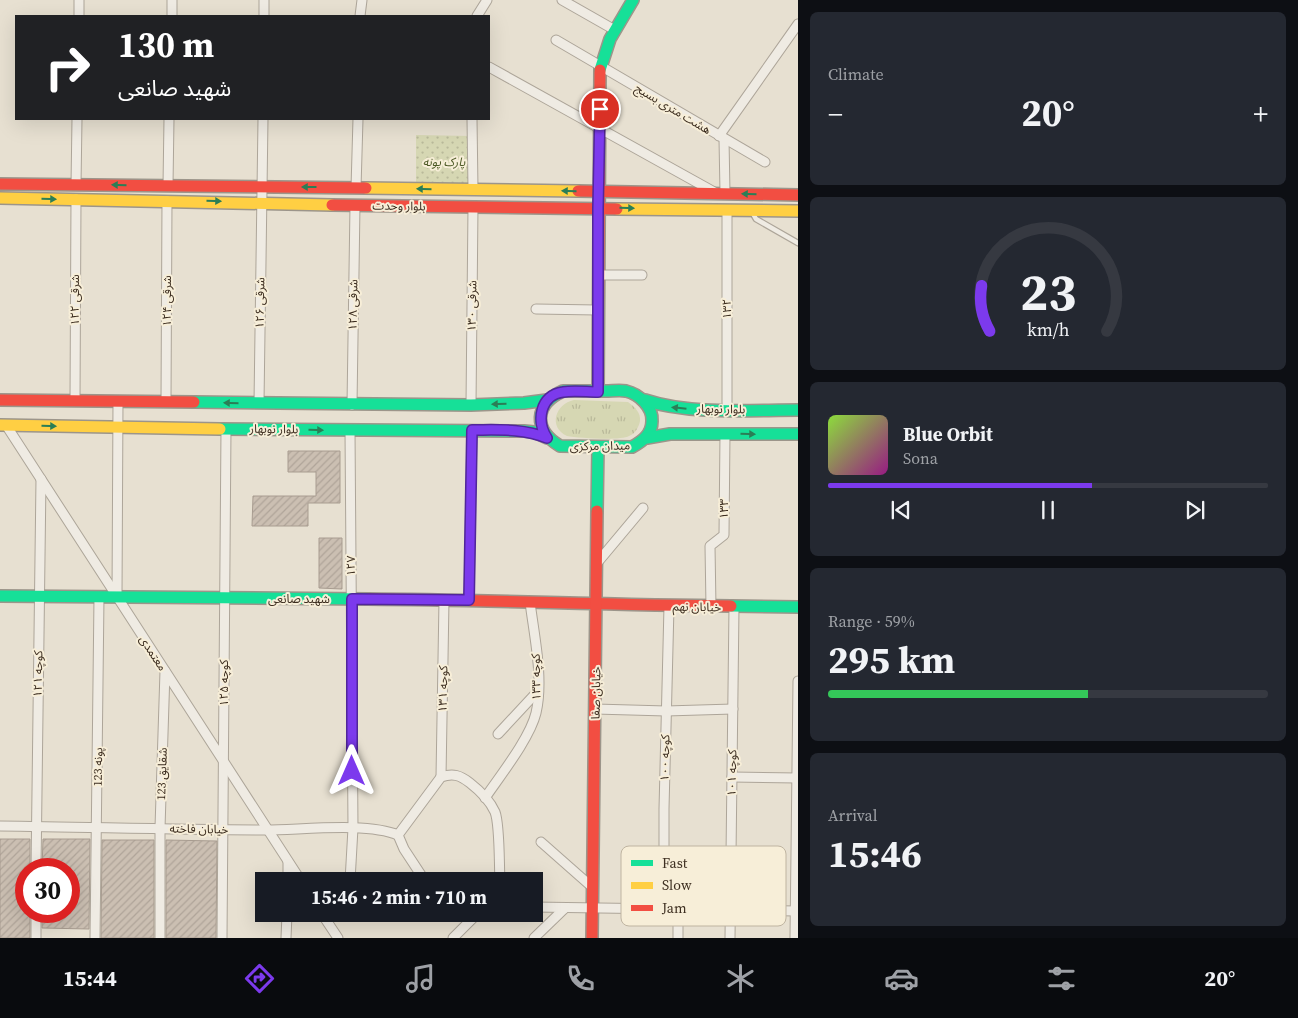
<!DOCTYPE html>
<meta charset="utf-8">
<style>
:root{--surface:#171b24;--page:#242831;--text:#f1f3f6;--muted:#9ea1a6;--line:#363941;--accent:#7c3aed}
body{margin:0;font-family:"Source Serif 4","Noto Sans Arabic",serif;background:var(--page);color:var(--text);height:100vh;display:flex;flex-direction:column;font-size:19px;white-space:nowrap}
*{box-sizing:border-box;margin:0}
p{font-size:16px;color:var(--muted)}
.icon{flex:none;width:28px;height:28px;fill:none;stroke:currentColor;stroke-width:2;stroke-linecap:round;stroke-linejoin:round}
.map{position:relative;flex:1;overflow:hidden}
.side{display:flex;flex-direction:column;gap:12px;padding:12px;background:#0d0f14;width:500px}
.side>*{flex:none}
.banner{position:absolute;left:15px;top:15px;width:475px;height:105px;border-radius:0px;box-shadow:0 5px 20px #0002;background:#202124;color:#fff;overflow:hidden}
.speed{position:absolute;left:15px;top:858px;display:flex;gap:10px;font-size:25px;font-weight:700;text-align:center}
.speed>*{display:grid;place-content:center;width:65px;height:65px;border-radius:50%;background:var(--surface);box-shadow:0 5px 20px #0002;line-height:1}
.speed .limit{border:8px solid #d22;background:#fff;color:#111}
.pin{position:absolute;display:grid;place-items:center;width:42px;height:42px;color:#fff;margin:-21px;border:2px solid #fff;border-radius:50%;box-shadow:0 1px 5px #0007}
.me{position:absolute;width:55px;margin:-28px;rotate:0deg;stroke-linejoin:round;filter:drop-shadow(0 0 4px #0008)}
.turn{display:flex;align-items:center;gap:18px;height:105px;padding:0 20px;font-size:22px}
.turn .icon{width:65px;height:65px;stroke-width:2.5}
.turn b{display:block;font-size:35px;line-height:42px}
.big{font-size:38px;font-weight:700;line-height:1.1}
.side .widget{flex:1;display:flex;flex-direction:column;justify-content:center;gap:8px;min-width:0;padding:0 18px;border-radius:8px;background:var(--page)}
.side .dial{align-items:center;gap:0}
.dial svg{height:130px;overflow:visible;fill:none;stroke:var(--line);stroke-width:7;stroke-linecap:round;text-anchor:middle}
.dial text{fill:var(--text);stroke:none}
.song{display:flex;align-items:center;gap:15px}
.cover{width:60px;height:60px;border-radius:8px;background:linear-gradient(135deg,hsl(90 70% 55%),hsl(310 70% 35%))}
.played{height:5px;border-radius:2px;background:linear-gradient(90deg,var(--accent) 60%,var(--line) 60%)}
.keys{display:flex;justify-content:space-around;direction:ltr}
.heat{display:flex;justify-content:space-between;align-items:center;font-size:28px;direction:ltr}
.charge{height:8px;border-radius:4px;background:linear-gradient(90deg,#34c759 59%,var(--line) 0)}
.trip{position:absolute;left:255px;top:872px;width:288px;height:50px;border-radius:0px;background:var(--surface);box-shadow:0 5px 20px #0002;font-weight:700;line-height:50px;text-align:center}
.menu{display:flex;height:80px;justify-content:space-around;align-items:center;background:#090b0e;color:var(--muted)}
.menu .icon{width:35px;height:35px}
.menu .on{color:var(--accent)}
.menu b{font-size:22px;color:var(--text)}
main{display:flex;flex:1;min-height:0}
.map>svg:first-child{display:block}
.grass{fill:url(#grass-tufts)}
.park{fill:url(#park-dots)}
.building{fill:url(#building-hatch);stroke:#a89c90}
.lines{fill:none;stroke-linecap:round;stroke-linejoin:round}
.lane-casing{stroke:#ada599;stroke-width:7}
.street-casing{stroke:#ada599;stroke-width:11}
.fast-casing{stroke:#9c958a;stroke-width:14}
.slow-casing{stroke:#9c958a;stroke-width:14}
.jam-casing{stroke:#9c958a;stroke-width:14}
.lane{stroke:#efebe3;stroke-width:4.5}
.street{stroke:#efebe3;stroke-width:9}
.fast{stroke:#16e098;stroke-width:11}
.slow{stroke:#ffcf43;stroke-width:11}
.jam{stroke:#f24e42;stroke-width:11}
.oneway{fill:#2b7e56}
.route-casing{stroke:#51269a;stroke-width:12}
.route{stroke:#7c3aed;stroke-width:9}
.labels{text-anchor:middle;stroke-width:4;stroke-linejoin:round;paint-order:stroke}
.street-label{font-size:12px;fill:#3d2e20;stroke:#f7eed8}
.park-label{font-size:12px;font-style:italic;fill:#4d5a26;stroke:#f7eed8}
.key{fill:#f7eed8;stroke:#bfb4a1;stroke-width:1}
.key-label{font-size:14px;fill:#3d2e20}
</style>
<main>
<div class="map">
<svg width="798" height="938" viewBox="0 0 798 938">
<defs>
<pattern id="grass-tufts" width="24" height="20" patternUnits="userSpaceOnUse" patternTransform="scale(1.25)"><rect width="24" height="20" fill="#d6d7b3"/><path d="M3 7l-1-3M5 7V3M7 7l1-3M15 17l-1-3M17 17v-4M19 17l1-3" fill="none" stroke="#b9b99a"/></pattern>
<pattern id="park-dots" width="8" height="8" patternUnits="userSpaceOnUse" patternTransform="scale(1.25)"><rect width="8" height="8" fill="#d6d7b3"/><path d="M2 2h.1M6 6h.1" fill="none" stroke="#b9b99a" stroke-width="1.8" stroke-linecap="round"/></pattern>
<pattern id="building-hatch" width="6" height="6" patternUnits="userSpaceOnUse" patternTransform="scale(1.25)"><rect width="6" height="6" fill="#cbbfb2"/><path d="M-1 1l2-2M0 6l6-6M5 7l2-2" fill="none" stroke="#afa499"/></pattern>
</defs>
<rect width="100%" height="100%" fill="#e7e0d1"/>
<path class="grass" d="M574 400 628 402C635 407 641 413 640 421 639 427 635 434 629 436 621 441 578 438 567 436 548 427 555 404 574 400Z"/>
<path class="park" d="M416 135 473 136V189H416Z"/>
<g class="building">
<path d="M288 451H340V503H308V526H252L253 496H316V472H288Z"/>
<path d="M319 538H342V589L319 588Z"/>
<path d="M0 839H30V869H26V911H30V938H0Z"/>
<path d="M43 839H90L89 929 42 928V911H69V869H42Z"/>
<path d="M102 840H154V938H101Z"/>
<path d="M166 840 217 841 216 938H166Z"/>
</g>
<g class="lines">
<g class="lane-casing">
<path id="lane" d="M752 212 756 219 798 243"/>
</g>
<g class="street-casing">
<g id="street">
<path d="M562 0 613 29"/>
<path d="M79 16V0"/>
<path d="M172 16V0"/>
<path d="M264 16V0"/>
<path d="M360 16 362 0"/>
<path d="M477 16 487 0"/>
<path d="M556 40 765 162"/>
<path d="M489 67 716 193"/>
<path d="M472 119 473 189"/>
<path d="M719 136 798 24"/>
<path d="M724 139 725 193"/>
<path d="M76 185 77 119"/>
<path d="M168 185 169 119"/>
<path d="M356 188 358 119"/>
<path d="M727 210V409"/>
<path d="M598 275H642"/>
<path d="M536 309 597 310"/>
<path d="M75 401 76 199"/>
<path d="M166 401 167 201"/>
<path d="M259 403 263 119"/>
<path d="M352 405 355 205"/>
<path d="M471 405 473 207"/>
<path d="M6 425 301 881"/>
<path d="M350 430 353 828 350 881"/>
<path d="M597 563 643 508"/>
<path d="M117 597 118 401"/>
<path d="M469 600 472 430"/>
<path d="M711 607 710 546 724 535 725 434"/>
<path d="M595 709 666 711 733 709"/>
<path d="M498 734 538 691"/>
<path d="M441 777 444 600"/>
<path d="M732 777 797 778"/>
<path d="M485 798C500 776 530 738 536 713 544 679 534 635 530 602"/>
<path d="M0 826C89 827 177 830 266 830 301 830 368 822 398 835"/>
<path d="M541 842 592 887"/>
<path d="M36 869 41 479"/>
<path d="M288 881V862"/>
<path d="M425 881 404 849 398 835 441 777C453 773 460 775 470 783 479 790 490 801 495 812 500 825 499 865 500 881"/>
<path d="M534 907 798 911"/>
<path d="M664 910V809L669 606"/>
<path d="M322 914 338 938"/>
<path d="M36 938V911"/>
<path d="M95 938 99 597"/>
<path d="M160 938V828L165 671"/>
<path d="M222 938 226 429"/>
<path d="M286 938 287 914"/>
<path d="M453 938 477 914"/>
<path d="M534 938 564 909"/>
<path d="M678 938V910"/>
<path d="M730 938 734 607"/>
<path d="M795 938 798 681"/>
</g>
</g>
<g class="fast-casing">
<g id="fast">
<path d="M600 70 610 39 633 0"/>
<path d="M563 391C577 391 592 391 606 391 612 391 620 390 626 391 639 394 653 407 652 421 652 434 643 441 632 447L560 446C533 430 534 404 563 391Z"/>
<path d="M645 400C690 415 750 410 798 410"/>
<path d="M194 402 471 405 524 403 547 400"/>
<path d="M220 429 524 431 534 432 547 438"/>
<path d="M647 438 670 434H798"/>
<path d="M597 511 598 447"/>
<path d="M0 596 368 599"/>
<path d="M731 606 798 607"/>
</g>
</g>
<g class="slow-casing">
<g id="slow">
<path d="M366 188 578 191"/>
<path d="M0 198 332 205"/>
<path d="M617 209 798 211"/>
<path d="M0 425 220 429"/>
</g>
</g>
<g class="jam-casing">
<g id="jam">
<path d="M0 184 366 188"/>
<path d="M578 191 798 195"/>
<path d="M332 205 617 209"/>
<path d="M598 391 600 70"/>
<path d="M0 400 194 402"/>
<path d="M368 599C489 600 610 605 731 606"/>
<path d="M592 938 597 511"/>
</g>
</g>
<use href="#lane" class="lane"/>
<use href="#street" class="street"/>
<use href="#fast" class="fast"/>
<use href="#slow" class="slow"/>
<use href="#jam" class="jam"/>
</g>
<defs><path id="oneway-solid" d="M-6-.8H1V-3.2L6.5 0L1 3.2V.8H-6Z" transform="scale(1.25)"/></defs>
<g class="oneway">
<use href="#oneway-solid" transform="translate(119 185) rotate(-179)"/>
<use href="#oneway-solid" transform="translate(309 187) rotate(-180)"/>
<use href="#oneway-solid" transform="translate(424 189) rotate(-179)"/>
<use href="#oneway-solid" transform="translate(569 191) rotate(-179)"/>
<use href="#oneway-solid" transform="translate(749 194) rotate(-178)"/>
<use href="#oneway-solid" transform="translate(49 199) rotate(1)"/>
<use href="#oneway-solid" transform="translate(214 201) rotate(1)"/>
<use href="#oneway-solid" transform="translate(627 208) rotate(1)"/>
<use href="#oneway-solid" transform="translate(231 403) rotate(-179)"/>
<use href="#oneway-solid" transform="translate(499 404) rotate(178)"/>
<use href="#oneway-solid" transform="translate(679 408) rotate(-174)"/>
<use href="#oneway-solid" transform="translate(49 426) rotate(1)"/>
<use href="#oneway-solid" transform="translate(316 430) rotate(1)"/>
<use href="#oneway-solid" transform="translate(748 434) rotate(1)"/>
</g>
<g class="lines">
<g class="route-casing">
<path id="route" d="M352 771V599L469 600 472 430C497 430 523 428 547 438 536 421 540 395 563 392 574 390 587 392 598 392V208L600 109"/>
</g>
<use href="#route" class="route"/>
</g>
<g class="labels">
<g class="street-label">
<text transform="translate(673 109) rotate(31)" y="4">هشت متری بسیج</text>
<text transform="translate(399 206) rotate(1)" y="4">بلوار وحدت</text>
<text transform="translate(75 300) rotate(-90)" y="4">۱۲۲ شرقی</text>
<text transform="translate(167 301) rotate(-90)" y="4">۱۲۴ شرقی</text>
<text transform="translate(260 303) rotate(-89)" y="4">۱۲۶ شرقی</text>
<text transform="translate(353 305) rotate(-89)" y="4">۱۲۸ شرقی</text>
<text transform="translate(472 306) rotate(-89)" y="4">۱۳۰ شرقی</text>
<text transform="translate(727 309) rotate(-90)" y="4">۱۳۲</text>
<text transform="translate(721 409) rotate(1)" y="4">بلوار نوبهار</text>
<text transform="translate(274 429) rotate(1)" y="4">بلوار نوبهار</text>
<text transform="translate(600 446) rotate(-1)" y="4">میدان مرکزی</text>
<text transform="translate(724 509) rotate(-89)" y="4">۱۳۳</text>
<text transform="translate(351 566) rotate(-90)" y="4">۱۲۷</text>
<text x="299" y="603">شهید صانعی</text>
<text transform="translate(697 607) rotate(1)" y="4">خیابان نهم</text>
<text transform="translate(153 653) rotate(57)" y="4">معتمدی</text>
<text transform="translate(38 674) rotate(-89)" y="4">کوچه ۱۲۱</text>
<text transform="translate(536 677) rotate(-91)" y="4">کوچه ۱۳۳</text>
<text transform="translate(224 683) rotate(-90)" y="4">کوچه ۱۲۵</text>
<text transform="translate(443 689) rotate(-89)" y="4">کوچه ۱۳۱</text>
<text transform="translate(596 693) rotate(-89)" y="4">خیابان صفا</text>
<text transform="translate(665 758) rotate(-89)" y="4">کوچه ۱۰۰</text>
<text transform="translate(98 767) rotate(-89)" y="4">123 پونه</text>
<text transform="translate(732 773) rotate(-89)" y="4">کوچه ۱۰۱</text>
<text transform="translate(162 774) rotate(-88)" y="4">123 شقایق</text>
<text transform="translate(199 829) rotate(1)" y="4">خیابان فاخته</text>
</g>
<g class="park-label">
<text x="444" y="166">پارک پونه</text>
</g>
</g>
<rect x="621" y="846" width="165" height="80" rx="8" class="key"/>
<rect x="631" y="860" width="22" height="6" fill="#16e098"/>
<rect x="631" y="882" width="22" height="7" fill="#ffcf43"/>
<rect x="631" y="905" width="22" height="6" fill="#f24e42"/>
<g class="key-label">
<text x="662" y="868">Fast</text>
<text x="662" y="890">Slow</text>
<text x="662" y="913">Jam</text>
</g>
</svg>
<div class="speed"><div class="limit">30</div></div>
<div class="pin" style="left:600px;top:109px;background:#d93025"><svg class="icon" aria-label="arrive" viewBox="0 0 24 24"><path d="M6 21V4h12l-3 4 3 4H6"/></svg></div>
<svg class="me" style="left:352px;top:771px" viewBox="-20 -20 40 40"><path d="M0-17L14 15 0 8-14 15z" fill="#7c3aed" stroke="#fff" stroke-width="4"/></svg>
<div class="trip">15:46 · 2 min · 710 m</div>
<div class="banner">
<div class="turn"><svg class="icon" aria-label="right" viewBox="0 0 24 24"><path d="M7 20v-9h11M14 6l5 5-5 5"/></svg><div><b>130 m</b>شهید صانعی</div></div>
</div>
</div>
<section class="side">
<div class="widget"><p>Climate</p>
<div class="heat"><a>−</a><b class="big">20°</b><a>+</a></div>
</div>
<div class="widget dial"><svg viewBox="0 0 100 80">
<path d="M14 69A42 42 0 1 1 86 69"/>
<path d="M14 69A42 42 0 0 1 9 41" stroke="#7c3aed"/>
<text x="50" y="56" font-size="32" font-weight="700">23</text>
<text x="50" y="72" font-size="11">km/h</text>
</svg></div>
<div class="widget">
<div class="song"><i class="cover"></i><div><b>Blue Orbit</b><p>Sona</p></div></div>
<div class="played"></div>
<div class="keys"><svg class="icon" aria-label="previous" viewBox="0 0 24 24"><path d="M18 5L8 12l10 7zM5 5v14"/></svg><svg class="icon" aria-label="pause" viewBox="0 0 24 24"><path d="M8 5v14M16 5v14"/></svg><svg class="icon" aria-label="next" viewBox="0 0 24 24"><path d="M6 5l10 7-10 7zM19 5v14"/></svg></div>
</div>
<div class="widget"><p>Range · 59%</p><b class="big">295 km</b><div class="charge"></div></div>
<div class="widget"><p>Arrival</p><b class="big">15:46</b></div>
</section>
</main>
<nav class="menu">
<b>15:44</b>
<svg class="icon on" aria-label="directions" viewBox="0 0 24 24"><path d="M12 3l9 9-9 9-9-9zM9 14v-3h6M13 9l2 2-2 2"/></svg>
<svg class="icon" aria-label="music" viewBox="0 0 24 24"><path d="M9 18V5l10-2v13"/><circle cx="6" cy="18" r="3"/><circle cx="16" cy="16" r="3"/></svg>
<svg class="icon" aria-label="phone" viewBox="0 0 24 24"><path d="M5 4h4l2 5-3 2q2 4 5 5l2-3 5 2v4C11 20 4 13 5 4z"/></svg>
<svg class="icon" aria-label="climate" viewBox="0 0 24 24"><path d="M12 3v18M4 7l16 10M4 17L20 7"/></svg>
<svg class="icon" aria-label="car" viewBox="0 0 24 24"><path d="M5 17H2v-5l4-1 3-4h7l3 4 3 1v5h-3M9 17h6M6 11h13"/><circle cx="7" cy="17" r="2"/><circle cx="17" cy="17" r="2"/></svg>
<svg class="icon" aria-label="filters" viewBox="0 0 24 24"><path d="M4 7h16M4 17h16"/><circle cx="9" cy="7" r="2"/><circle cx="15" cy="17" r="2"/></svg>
<b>20°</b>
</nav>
